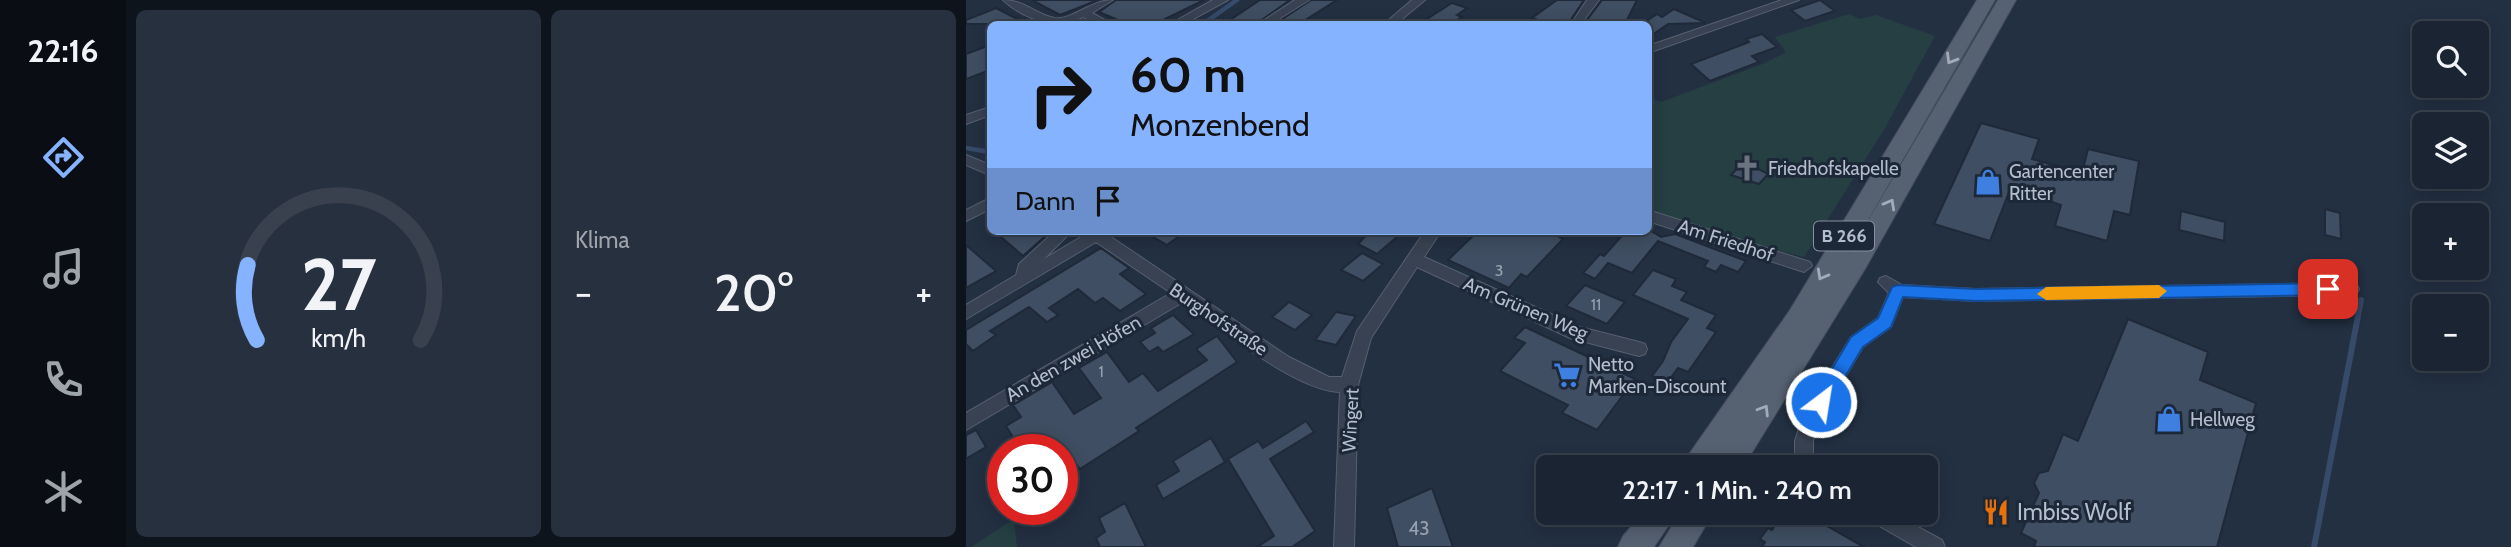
<!DOCTYPE html>
<html lang="de">
<meta charset="utf-8">
<style>
:root{--surface:#1a2432;--page:#27303e;--text:#f1f3f6;--muted:#9fa4ac;--line:#38414d;--accent:#86b3ff}
body{margin:0;font-family:Cabin,sans-serif;background:var(--page);color:var(--text);height:100vh;display:flex;flex-direction:column;font-size:26px;white-space:nowrap}
*{box-sizing:border-box;margin:0}
p{font-size:23px;color:var(--muted)}
.icon{flex:none;width:38px;height:38px;fill:none;stroke:currentColor;stroke-width:2;stroke-linecap:round;stroke-linejoin:round}
.map{position:relative;flex:1;overflow:hidden}
.sheet{display:flex;flex-direction:column;gap:10px;padding:10px;background:#0e141c;width:840px}
.sheet>*{flex:none}
.banner{position:absolute;left:21px;top:21px;width:665px;height:214px;border-radius:10px;box-shadow:0 4px 18px #0003,0 0 0 2px var(--line);background:#86b3ff;color:#111;overflow:hidden}
.buttons{position:absolute;left:1446px;top:21px;display:grid;gap:14px}
.buttons a{display:grid;place-items:center;width:77px;height:77px;border-radius:10px;background:var(--surface);box-shadow:0 4px 18px #0003,0 0 0 2px var(--line);font-size:35px}
.speed{position:absolute;left:21px;top:434px;display:flex;gap:14px;font-size:35px;font-weight:700;text-align:center}
.speed>*{display:grid;place-content:center;width:91px;height:91px;border-radius:50%;background:var(--surface);box-shadow:0 4px 18px #0003,0 0 0 2px var(--line);line-height:1}
.speed .limit{border:10px solid #d22;background:#fff;color:#111}
.pin{position:absolute;display:grid;place-items:center;width:60px;height:60px;color:#fff;margin:-30px;border-radius:14px;box-shadow:0 4px 10px #0006}
.me{position:absolute;width:77px;margin:-38px;rotate:31deg;stroke-linejoin:round;filter:drop-shadow(0 0 5px #0008)}
.turn{display:flex;align-items:center;gap:24px;height:147px;padding:0 28px;font-size:32px}
.turn .icon{width:91px;height:91px;stroke-width:2.5}
.turn b{display:block;font-size:49px;line-height:60px}
.then{display:flex;align-items:center;height:66px;padding:0 28px;background:#0003;gap:14px;font-size:26px}
.big{font-size:52px;font-weight:600;line-height:1.1}
.sheet .tile{flex:1;display:flex;flex-direction:column;justify-content:center;gap:10px;min-width:0;padding:0 24px;border-radius:10px;background:var(--page)}
.sheet .dial{align-items:center;gap:0}
.dial svg{height:182px;overflow:visible;fill:none;stroke:var(--line);stroke-width:7;stroke-linecap:round;text-anchor:middle}
.dial text{fill:var(--text);stroke:none}
.heat{display:flex;justify-content:space-between;align-items:center;font-size:38px;direction:ltr}
.sheet .tiles{flex:1;display:grid;gap:10px;grid-template-columns:repeat(2,1fr)}
.trip{position:absolute;left:570px;top:455px;width:402px;height:70px;border-radius:10px;background:var(--surface);box-shadow:0 4px 18px #0003,0 0 0 2px var(--line);font-weight:600;line-height:70px;text-align:center}
main{display:flex;flex:1;min-height:0}
.tab-bar{display:flex;flex-direction:column;width:126px;justify-content:space-around;align-items:center;background:#0a0e14;color:var(--muted)}
.tab-bar .icon{width:49px;height:49px}
.tab-bar .on{color:var(--accent)}
.tab-bar b{font-size:32px;color:var(--text)}
.map>svg:first-child{display:block}
.green{fill:#253f43}
.lines{fill:none;stroke-linecap:round;stroke-linejoin:round}
.stream-far1{stroke:#364a6a;stroke-width:4.5}
.stream{stroke:#364a6a;stroke-width:6}
.building{fill:#3f4e62;stroke:#1f2939;stroke-width:2}
.minor-casing{stroke:#56606f;stroke-width:2}
.primary-casing{stroke:#414b5b;stroke-width:2}
.minor{fill:#384252;fill-rule:evenodd}
.primary{fill:#566172;fill-rule:evenodd}
.oneway{stroke:#a1abba}
.route{fill:#1a73e8;stroke:#114b97;stroke-width:2}
.slow{fill:#f59e0b}
.labels{text-anchor:middle;stroke-width:6;stroke-linejoin:round;paint-order:stroke}
.number-label{font-size:16px;fill:#97a1b2}
.shield{fill:#1c2737;stroke:#86909f;stroke-width:2}
.shield-label{font-size:18px;font-weight:bold;fill:#b4bdcc}
.poi-label{font-size:19px;fill:#b4bdcc;stroke:#1c2737;text-anchor:start}
.street-label{font-size:19px;fill:#b4bdcc;stroke:#1c2737}
.near-number-label{font-size:19px;fill:#97a1b2}
.near-poi-label{font-size:23px;fill:#b4bdcc;stroke:#1c2737;text-anchor:start}
</style>
<main>
<nav class="tab-bar">
<b>22:16</b>
<svg class="icon on" aria-label="directions" viewBox="0 0 24 24"><path d="M12 3l9 9-9 9-9-9zM9 14v-3h6M13 9l2 2-2 2"/></svg>
<svg class="icon" aria-label="music" viewBox="0 0 24 24"><path d="M9 18V5l10-2v13"/><circle cx="6" cy="18" r="3"/><circle cx="16" cy="16" r="3"/></svg>
<svg class="icon" aria-label="phone" viewBox="0 0 24 24"><path d="M5 4h4l2 5-3 2q2 4 5 5l2-3 5 2v4C11 20 4 13 5 4z"/></svg>
<svg class="icon" aria-label="climate" viewBox="0 0 24 24"><path d="M12 3v18M4 7l16 10M4 17L20 7"/></svg>
</nav>
<section class="sheet">
<div class="tiles">
<div class="tile dial"><svg viewBox="0 0 100 80">
<path d="M14 69A42 42 0 1 1 86 69"/>
<path d="M14 69A42 42 0 0 1 10 36" stroke="#86b3ff"/>
<text x="50" y="56" font-size="32" font-weight="700">27</text>
<text x="50" y="72" font-size="11">km/h</text>
</svg></div>
<div class="tile"><p>Klima</p>
<div class="heat"><a>−</a><b class="big">20°</b><a>+</a></div>
</div>
</div>
</section>
<div class="map">
<svg width="1545" height="547" viewBox="0 0 1545 547">
<rect width="100%" height="100%" fill="#233042"/>
<g class="green">
<path d="M883 14 894 19 910 15 969 36 919 128 838 257 719 226 683 210 682 97 695 102 799 63 820 52 809 37Z"/>
<path d="M48 519 51 547H5Z"/>
</g>
<g class="lines">
<g class="stream-far1">
<path d="M237 24 271 0"/>
<path d="M0 148 24 152"/>
</g>
<path class="stream" d="M1348 547 1395 300"/>
</g>
<g class="building">
<path d="M66 0H132L94 15Z"/>
<path d="M150 0H238L189 24H161L133 12Z"/>
<path d="M294 0H324L290 24H258Z"/>
<path d="M345 0H371L333 24H309Z"/>
<path d="M591 0H618L602 24H584L566 18Z"/>
<path d="M636 0H671L659 24H618Z"/>
<path d="M854 0 869 11 839 21 825 10Z"/>
<path d="M486 3 501 8 491 15 496 17 484 24H453Z"/>
<path d="M30 8 61 24H0V20Z"/>
<path d="M708 9 740 23 702 24 682 38V20L691 14 696 17Z"/>
<path d="M796 34 811 47 786 56 793 62 744 81 725 64 783 42 780 39Z"/>
<path d="M24 45V70L0 79V54Z"/>
<path d="M1015 123 1073 139 1066 159 1116 173 1122 149 1173 161 1164 215 1148 211 1141 241 1089 226 1095 205 1045 187 1024 241 968 224Z"/>
<path d="M778 161 802 174 793 184 765 175Z"/>
<path d="M1359 209 1374 213 1375 239 1359 235Z"/>
<path d="M1215 211 1259 222 1258 241 1213 230Z"/>
<path d="M28 231H85L57 256Z"/>
<path d="M177 231H220L201 245Z"/>
<path d="M404 231H438L411 254 392 244Z"/>
<path d="M512 231H599L593 237 597 239 561 277 555 274 543 288 482 260Z"/>
<path d="M660 231H685L695 237 709 234 780 261 772 272 755 265 750 272 738 267 742 261 692 241 666 273 642 263 629 279 617 273 634 254 638 256Z"/>
<path d="M0 245 30 271 0 288Z"/>
<path d="M135 248 163 268 154 274 180 294 154 311 137 298 129 303 112 289 83 308 92 315 81 322 63 307 24 331 30 335 7 351 0 344V330Z"/>
<path d="M396 253 417 264 397 281 375 270Z"/>
<path d="M687 270 710 279 706 286 721 292 715 300 750 315 741 328 750 332 722 372 712 368 701 383 686 376 697 361 705 342 722 319 667 295Z"/>
<path d="M619 285 659 302 641 324 600 306Z"/>
<path d="M323 302 346 315 329 330 306 317Z"/>
<path d="M370 312 390 316 370 345 349 340Z"/>
<path d="M207 315 228 334 197 352 192 347 183 352 174 342 189 333 185 328Z"/>
<path d="M1162 319 1242 352 1234 380 1290 403 1251 547H1068L1070 541 1055 533 1073 493 1068 483 1073 473 1082 471 1097 434 1112 441Z"/>
<path d="M559 327 669 379 631 430 596 413 602 405 534 371 559 343 548 338Z"/>
<path d="M251 336 271 362 170 428 173 431 114 469 94 442 90 445 88 442 75 450H55L40 426 55 417 47 405 86 382 108 414 135 398 113 368 141 352 163 382 177 373 192 391 241 360 230 349Z"/>
<path d="M340 421 348 432 304 459 349 531 326 547H291L308 536 262 459 292 441 297 448Z"/>
<path d="M10 430 20 447 0 459V435Z"/>
<path d="M245 438 259 462 197 499 190 485 213 471 207 461Z"/>
<path d="M466 488 487 547H432L421 508Z"/>
<path d="M159 503 180 547H134L130 538 139 532 133 518Z"/>
<path d="M817 513H838L898 547H796L799 542 794 539 802 528 806 530Z"/>
</g>
<g class="lines">
<g class="minor-casing">
<g id="minor">
<path d="M37 0C59 0 70 15 89 18 107 20 124 0 147 0L126 13 146 24H132L117 17C90 30 59 20 37 0Z"/>
<path d="M247 0H262L218 24H204Z"/>
<path d="M329 0H343L305 24H292Z"/>
<path d="M446 0H459L430 24H418Z"/>
<path d="M621 0H633L615 24H605Z"/>
<path d="M816 0H833L682 53V46Z"/>
<path d="M24 107V115L0 124V115Z"/>
<path d="M0 155 24 165V175L0 165Z"/>
<path d="M24 198V209L0 221V210Z"/>
<path d="M682 210 844 262 846 266 838 272 682 221Z"/>
<path d="M89 231H106L78 259 125 231H145L142 235 323 357 363 377H376L391 331 459 231H475L458 257 614 327 673 342 679 344 681 349 679 354 673 356 604 338 451 267 405 338 392 385 388 547H368L374 392C328 390 255 328 217 302L0 430V413L205 293 130 242 0 319V305L50 275 53 264Z"/>
<path d="M920 276 936 285 1010 289 1385 283 1391 285 1393 289 1391 293 1385 295 1010 301 937 297 925 327 897 347 852 423 847 441V456L855 467H834L829 459V441L837 415 885 337 912 318 923 293 912 282 914 278Z"/>
<path d="M898 513H926L976 540 979 547H950L901 519Z"/>
</g>
</g>
<g class="primary-casing">
<g id="primary">
<path d="M1011 0H1029L876 265 1032 0H1050L899 269 777 467H746L748 464 746 467H714L824 310Z"/>
<path d="M677 513H711L688 547H652L657 536Z"/>
<path d="M714 513H747L727 547H693Z"/>
</g>
</g>
<use href="#minor" class="minor"/>
<use href="#primary" class="primary"/>
</g>
<defs><path id="oneway-chevron" d="M-2-3.5L2.5 0L-2 3.5" fill="none" stroke-width="1.6" stroke-linecap="round" stroke-linejoin="round" transform="scale(1.75)"/></defs>
<g class="oneway">
<use href="#oneway-chevron" transform="translate(985 59) rotate(121)"/>
<use href="#oneway-chevron" transform="translate(924 204) rotate(-61)"/>
<use href="#oneway-chevron" transform="translate(856 275) rotate(119)"/>
<use href="#oneway-chevron" transform="translate(798 410) rotate(-58)"/>
</g>
<path class="route" d="M1362 283 1370 289 1362 295 1010 301 937 297 925 327 897 347 861 407 855 409 848 407 846 402 885 337 912 318 926 287 932 285 1010 289Z"/>
<path class="slow" d="M1193 285 1201 291 1193 298 1080 300 1071 294 1080 287Z"/>
<defs>
<g id="church-bare" transform="scale(2.1)"><path d="M-1.2-6h2.4v3.5h3.3v2.4h-3.3V6h-2.4V-.1h-3.3v-2.4h3.3Z" fill="#6b7280" stroke="#1c2737" stroke-width="2.5" paint-order="stroke"/></g>
<g id="shop-bare" transform="scale(2.1)"><path d="M-5-2.5h2.3a2.7 3.5 0 0 1 5.4 0H5L5.5 6h-11ZM-1.5-2.5h3a1.5 2.3 0 0 0-3 0Z" fill="#3f7fe0" stroke="#1c2737" stroke-width="2.5" paint-order="stroke"/></g>
<g id="supermarket-bare" transform="scale(2.1)"><path d="M-6-5.5h2.5l.6 2H6L4.5 2H-2.5L-4.4-4H-6ZM-1.5 3.2a1.3 1.3 0 1 0 .1 0ZM3 3.2a1.3 1.3 0 1 0 .1 0Z" fill="#3f7fe0" stroke="#1c2737" stroke-width="2.5" paint-order="stroke"/></g>
<g id="restaurant-bare" transform="scale(2.1)"><path d="M-5-6h1v4h1v-4h1v4h1v-4h1v5L-1.5 .5V6h-2V.5L-5-1ZM5-6V6H3V1.5H1.5Q1.5-4 5-6Z" fill="#e8710a" stroke="#1c2737" stroke-width="2.5" paint-order="stroke"/></g>
</defs>
<g fill-rule="evenodd">
<use href="#church-bare" x="781" y="168"/>
<use href="#shop-bare" x="1022" y="182"/>
<use href="#supermarket-bare" x="601" y="375"/>
<use href="#shop-bare" x="1203" y="419"/>
<use href="#restaurant-bare" x="1030" y="512"/>
</g>
<g class="labels">
<g class="number-label">
<text x="533" y="276">3</text>
<text x="630" y="310">11</text>
<text x="135" y="377">1</text>
</g>
<rect class="shield" x="848" y="221.5" width="60" height="29" rx="5"/>
<g class="shield-label">
<text x="878" y="242">B 266</text>
</g>
<g class="poi-label">
<text x="802" y="175">Friedhofskapelle</text>
<text x="1043" y="178">Gartencenter<tspan x="1043" dy="22">Ritter</tspan></text>
<text x="622" y="371">Netto<tspan x="622" dy="22">Marken-Discount</tspan></text>
<text x="1224" y="426">Hellweg</text>
</g>
<g class="street-label">
<text transform="translate(760 240) rotate(18)" y="7">Am Friedhof</text>
<text transform="translate(560 308) rotate(23)" y="7">Am Grünen Weg</text>
<text transform="translate(253 319) rotate(34)" y="7">Burghofstraße</text>
<text transform="translate(107 358) rotate(-30)" y="7">An den zwei Höfen</text>
<text transform="translate(384 420) rotate(-87)" y="7">Wingert</text>
</g>
<g class="near-number-label">
<text x="453" y="535">43</text>
</g>
<g class="near-poi-label">
<text x="1051" y="520">Imbiss Wolf</text>
</g>
</g>
</svg>
<div class="buttons">
<a><svg class="icon" aria-label="search" viewBox="0 0 24 24"><circle cx="10" cy="10" r="6"/><path d="M15 15l6 6"/></svg></a>
<a><svg class="icon" aria-label="layers" viewBox="0 0 24 24"><path d="M12 4l9 5-9 5-9-5zM3 14l9 5 9-5"/></svg></a>
<a>+</a>
<a>−</a>
</div>
<div class="speed"><div class="limit">30</div></div>
<div class="pin" style="left:1362px;top:289px;background:#d93025"><svg class="icon" aria-label="arrive" viewBox="0 0 24 24"><path d="M6 21V4h12l-3 4 3 4H6"/></svg></div>
<svg class="me" style="left:855px;top:402px" viewBox="-20 -20 40 40"><circle r="17" fill="#1a73e8" stroke="#fff" stroke-width="3"/><path d="M0-11L8 9 0 5-8 9z" fill="#fff"/></svg>
<div class="trip">22:17 · 1 Min. · 240 m</div>
<div class="banner">
<div class="turn"><svg class="icon" aria-label="right" viewBox="0 0 24 24"><path d="M7 20v-9h11M14 6l5 5-5 5"/></svg><div><b>60 m</b>Monzenbend</div></div>
<div class="then">Dann<svg class="icon" aria-label="arrive" viewBox="0 0 24 24"><path d="M6 21V4h12l-3 4 3 4H6"/></svg></div>
</div>
</div>
</main>
